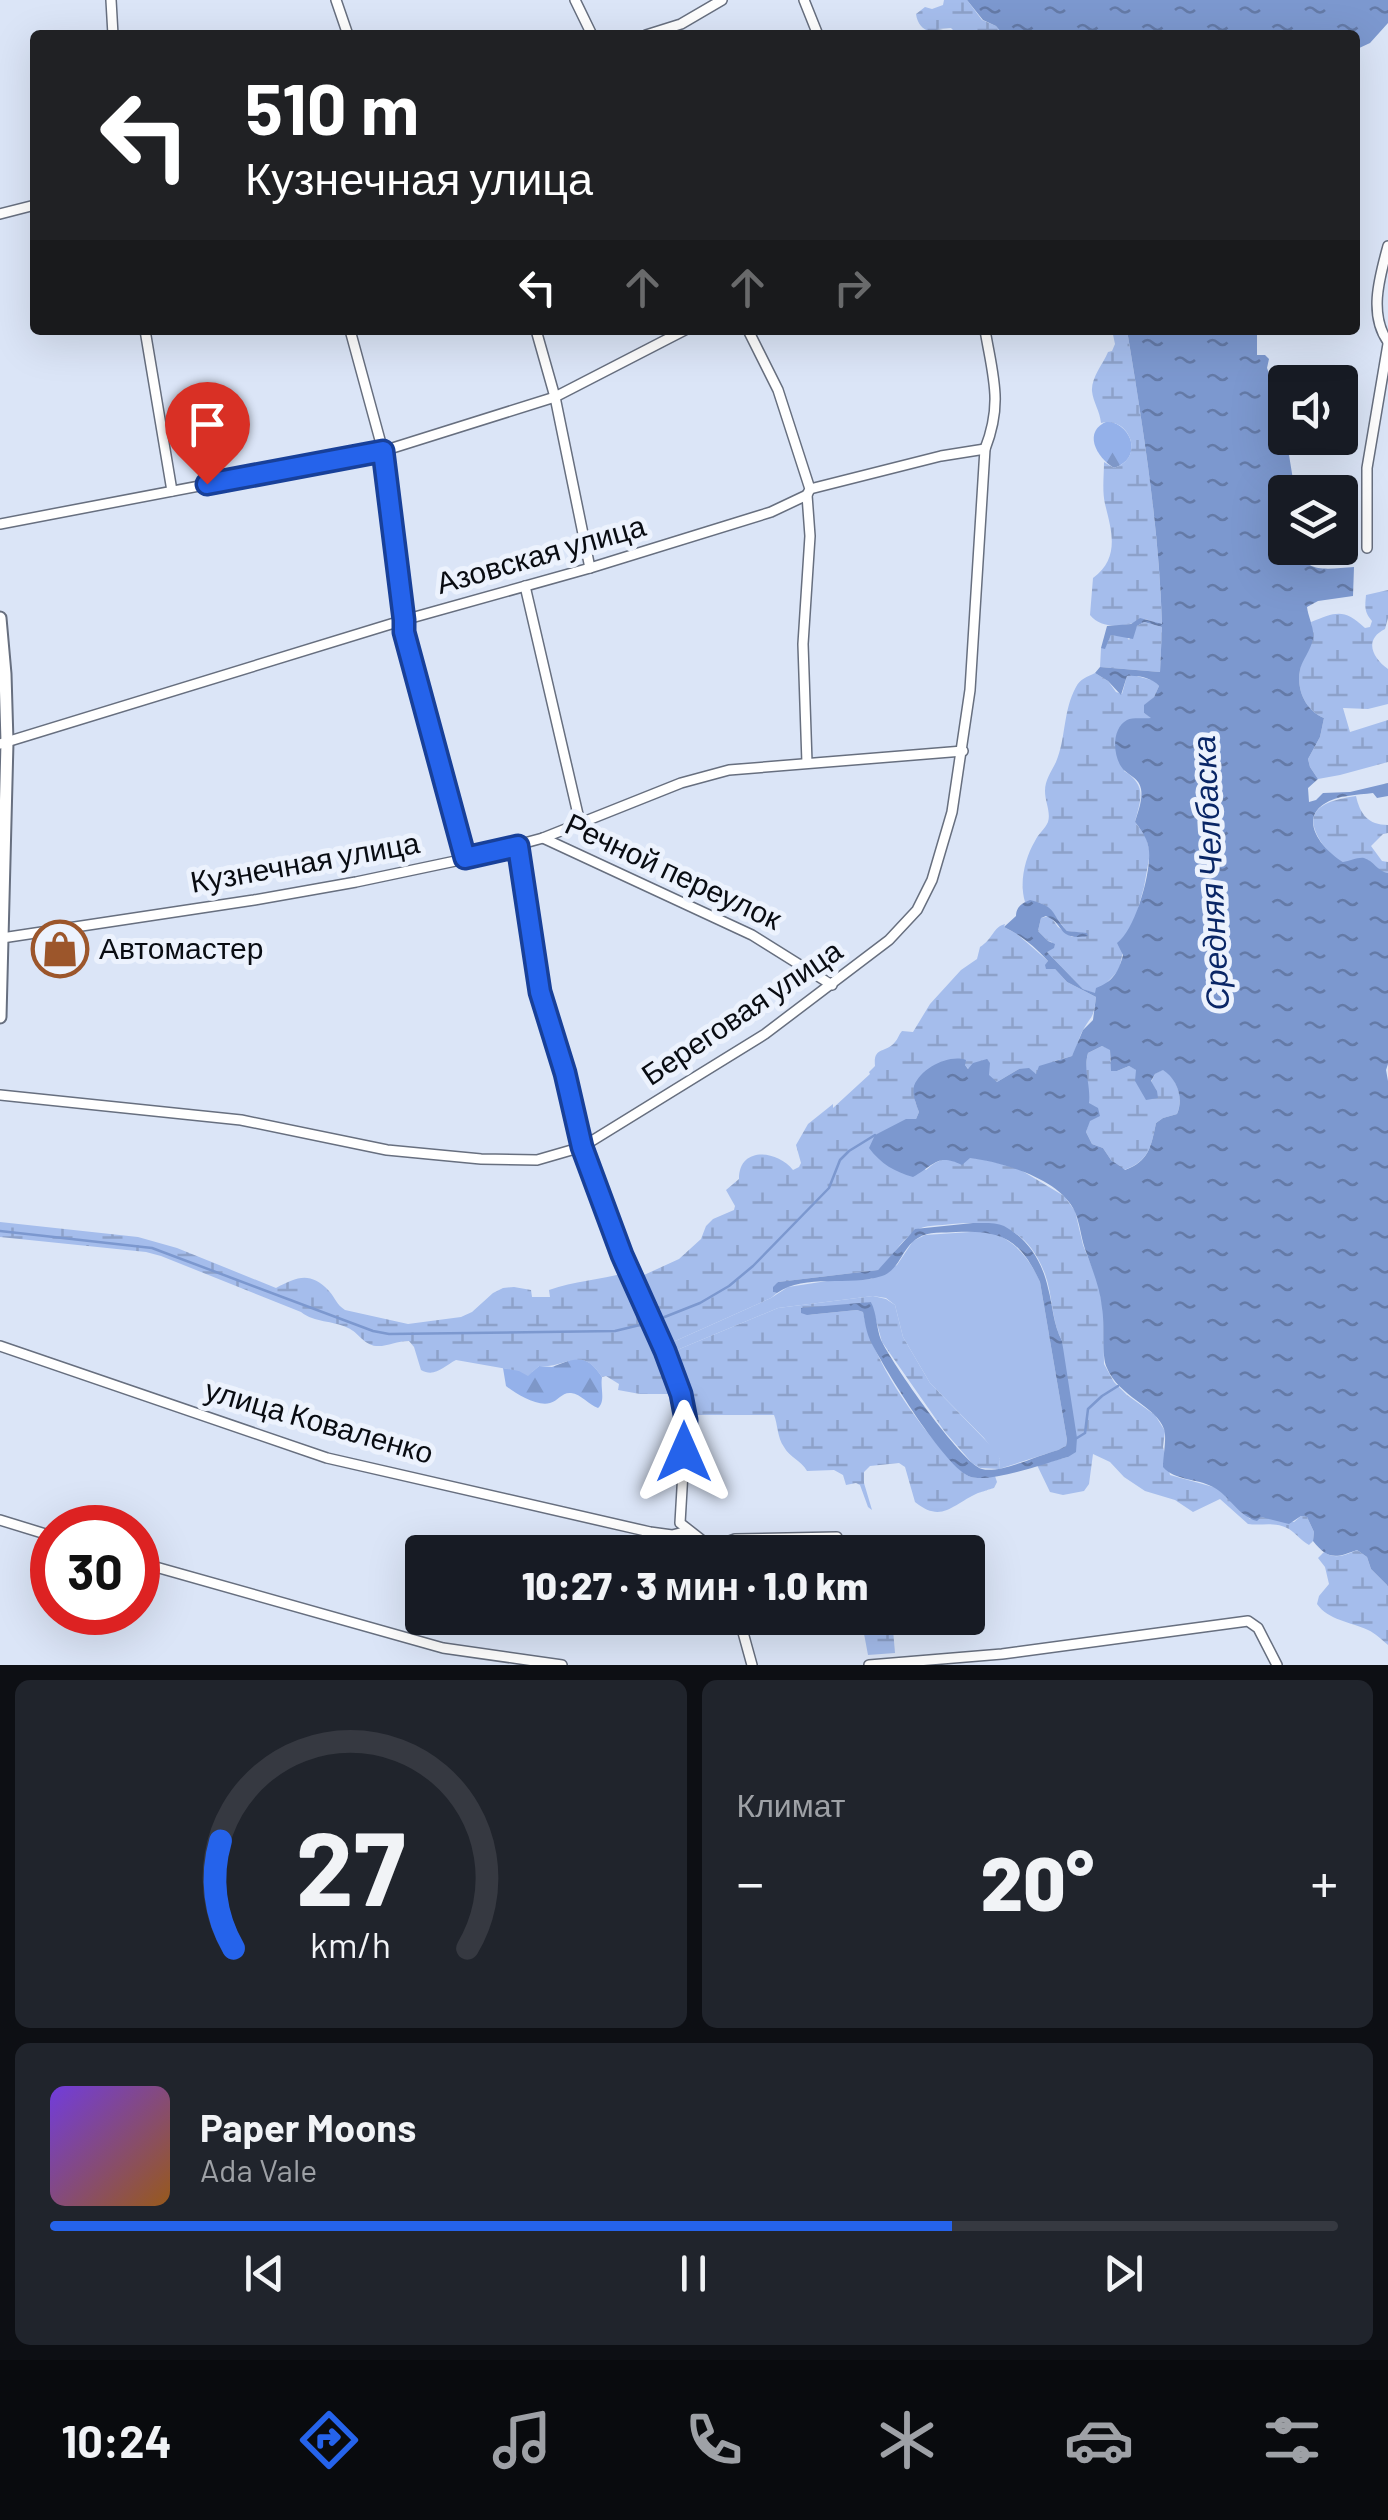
<!DOCTYPE html>
<html lang="ru">
<meta charset="utf-8">
<style>
:root{--surface:#171b24;--page:#20242c;--text:#f1f3f6;--muted:#9ea1a6;--line:#363941;--accent:#2563eb}
body{margin:0;font-family:Barlow,sans-serif;background:var(--page);color:var(--text);height:100vh;display:flex;flex-direction:column;font-size:38px;white-space:nowrap}
*{box-sizing:border-box;margin:0}
p{font-size:32px;color:var(--muted)}
.icon{flex:none;width:55px;height:55px;fill:none;stroke:currentColor;stroke-width:2;stroke-linecap:round;stroke-linejoin:round}
.map{position:relative;height:1665px;overflow:hidden}
.panel{display:flex;flex-direction:column;gap:15px;padding:15px;background:#0d0f14;flex:1}
.panel>*{flex:none}
.top-card{position:absolute;left:30px;top:30px;width:1330px;height:305px;border-radius:10px;box-shadow:0 10px 40px #0002;background:#202124;color:#fff;overflow:hidden}
.fabs{position:absolute;left:1268px;top:365px;display:grid;gap:20px}
.fabs a{display:grid;place-items:center;width:90px;height:90px;border-radius:10px;background:var(--surface);box-shadow:0 10px 40px #0002;font-size:50px}
.speed{position:absolute;left:30px;top:1505px;display:flex;gap:20px;font-size:50px;font-weight:700;text-align:center}
.speed>*{display:grid;place-content:center;width:130px;height:130px;border-radius:50%;background:var(--surface);box-shadow:0 10px 40px #0002;line-height:1}
.speed .limit{border:15px solid #d22;background:#fff;color:#111}
.pin{position:absolute;display:grid;place-items:center;width:85px;height:85px;color:#fff;margin:-102px -42px;border-radius:50% 50% 50% 0;rotate:-45deg;box-shadow:0 0 10px #0007}
.pin .icon{rotate:45deg}
.me{position:absolute;width:110px;margin:-55px;rotate:0deg;stroke-linejoin:round;filter:drop-shadow(0 0 8px #0008)}
.turn{display:flex;align-items:center;gap:35px;height:210px;padding:0 50px;font-size:45px}
.turn .icon{width:130px;height:130px;stroke-width:2.5}
.turn b{display:block;font-size:70px;line-height:85px}
.lanes{display:flex;align-items:center;height:95px;padding:0 50px;background:#0003;justify-content:center;gap:50px;direction:ltr}
.lanes .off{opacity:.35}
.big{font-size:75px;font-weight:800;line-height:1.1}
.panel .widget{flex:1;display:flex;flex-direction:column;justify-content:center;gap:15px;min-width:0;padding:0 35px;border-radius:15px;background:var(--page)}
.panel .dial{align-items:center;gap:0}
.dial svg{height:260px;overflow:visible;fill:none;stroke:var(--line);stroke-width:7;stroke-linecap:round;text-anchor:middle}
.dial text{fill:var(--text);stroke:none}
.song{display:flex;align-items:center;gap:30px}
.cover{width:120px;height:120px;border-radius:15px;background:linear-gradient(135deg,hsl(260 70% 55%),hsl(30 70% 35%))}
.played{height:10px;border-radius:5px;background:linear-gradient(90deg,var(--accent) 70%,var(--line) 70%)}
.keys{display:flex;justify-content:space-around;direction:ltr}
.heat{display:flex;justify-content:space-between;align-items:center;font-size:55px;direction:ltr}
.panel .tiles{flex:1;display:grid;gap:15px;grid-template-columns:1fr 1fr}
.widget:last-child{grid-column:span 2}
.trip{position:absolute;left:405px;top:1535px;width:580px;height:100px;border-radius:10px;background:var(--surface);box-shadow:0 10px 40px #0002;font-weight:800;line-height:100px;text-align:center}
.menu{display:flex;height:160px;justify-content:space-around;align-items:center;background:#090b0e;color:var(--muted)}
.menu .icon{width:70px;height:70px}
.menu .active{color:var(--accent)}
.menu b{font-size:45px;color:var(--text)}
.map>svg:first-child{display:block}
.green{fill:#a5bdec}
.forest{fill:url(#forest-firs)}
.wetland{fill:url(#wetland-marsh)}
.water{fill:url(#water-ripples);fill-rule:evenodd}
.lines{fill:none;stroke-linecap:round;stroke-linejoin:round}
.stream{stroke:#7c98cf;stroke-width:2.5}
.street-casing{stroke:#676f7f;stroke-width:12}
.secondary-casing{stroke:#676f7f;stroke-width:15}
.street{stroke:#fff;stroke-width:9}
.secondary{stroke:#fff;stroke-width:11}
.route-casing{stroke:#184099;stroke-width:25}
.route{stroke:#2563eb;stroke-width:18}
.labels{text-anchor:middle;stroke-width:10;stroke-linejoin:round;paint-order:stroke}
.street-label{font-size:30px;fill:#090c12;stroke:#ecf2fd}
.poi-label{font-size:30px;fill:#090c12;stroke:#ecf2fd;text-anchor:start}
.water-label{font-size:32px;font-style:italic;fill:#092666;stroke:#ecf2fd}
</style>
<div class="map">
<svg width="1388" height="1665" viewBox="0 0 1388 1665">
<defs>
<pattern id="forest-firs" width="22" height="20" patternUnits="userSpaceOnUse" patternTransform="scale(2.5)"><rect width="22" height="20" fill="#94b1ea"/><path d="M5 1l3.5 6h-7zM16 11l3.5 6h-7z" fill="#7e97c8"/></pattern>
<pattern id="wetland-marsh" width="20" height="14" patternUnits="userSpaceOnUse" patternTransform="scale(2.5)"><rect width="20" height="14" fill="#a5bdec"/><path d="M1 5h8M5 5V1M11 12h8M15 12V8" fill="none" stroke="#8da1c9"/></pattern>
<pattern id="water-ripples" width="26" height="14" patternUnits="userSpaceOnUse" patternTransform="scale(2.5)"><rect width="26" height="14" fill="#7c98cf"/><path d="M2 4q2-2 4 0t4 0M15 11q2-2 4 0t4 0" fill="none" stroke="#647aa7"/></pattern>
</defs>
<rect width="100%" height="100%" fill="#dbe5f7"/>
<path class="green" d="M986 1231C1013 1238 1029 1257 1040 1282L1067 1440 1066 1446 1058 1450 999 1469 1000 1459 984 1438 930 1383 903 1337 895 1305 886 1298 873 1296 778 1308 677 1350 672 1357 665 1340 673 1342 771 1298 788 1287 827 1281 871 1279 897 1265 913 1241 925 1235Z"/>
<g class="forest">
<path d="M1108 421C1133 426 1143 458 1114 468 1096 457 1082 431 1108 421Z"/>
<path d="M573 1359C588 1358 594 1365 602 1377 600 1388 606 1401 598 1408 589 1405 581 1394 571 1393 562 1392 558 1401 550 1403 537 1407 515 1393 506 1386L503 1368 532 1372 539 1366 552 1367Z"/>
</g>
<g class="wetland">
<path d="M944 0H967L982 20 996 26 1001 32 996 35H958L951 28 937 29 949 31 955 35C937 33 919 35 916 14L925 7 932 9 943 5Z"/>
<path d="M1112 330H1127C1143 427 1159 526 1162 625L1145 619C1127 626 1103 631 1090 615L1093 578C1120 558 1112 532 1105 504 1102 491 1104 475 1104 462L1114 468C1147 457 1128 415 1101 423 1100 411 1093 402 1092 391 1091 378 1103 364 1108 352L1112 351 1115 344Z"/>
<path d="M1388 590V618L1385 629C1363 640 1373 658 1388 669V704L1368 709 1343 708 1350 732 1388 720V762L1340 775 1318 779 1310 767 1308 759 1320 737 1324 718C1306 711 1296 690 1300 670 1304 650 1316 645 1311 622 1336 612 1344 608 1365 628L1370 627 1372 621C1364 612 1365 607 1366 595Z"/>
<path d="M1144 622 1162 627 1160 672 1100 667 1101 648H1105L1111 635 1126 636 1129 640 1137 626Z"/>
<path d="M1095 673 1108 681 1116 692 1122 694 1127 676 1133 675 1155 681 1159 686 1154 697 1144 706V713L1152 718 1148 720 1124 771C1147 785 1141 799 1135 822L1146 837 1150 853 1144 887 1136 916 1126 937 1119 970 1096 994 1083 989 1046 951 1052 942 1048 941 1038 931 1041 918 1050 916 1058 927 1072 937 1082 933 1067 931C1054 916 1048 898 1025 902 1019 882 1025 858 1035 841 1038 834 1045 829 1048 822 1051 812 1045 802 1045 791 1045 780 1051 772 1056 762 1066 739 1063 710 1076 687 1080 679 1087 677 1095 673Z"/>
<path d="M1356 796C1360 814 1368 825 1388 825V833L1383 834 1371 846 1382 861 1388 862V873L1379 871 1368 860C1361 861 1350 863 1343 862 1335 860 1329 853 1324 846 1299 811 1322 801 1356 796Z"/>
<path d="M1005 924 1004 927 1017 934 1048 961 1046 968 1055 969 1067 982 1096 997C1093 1020 1093 1013 1083 1030 1078 1039 1077 1048 1072 1056L1055 1061 1036 1074 1019 1069 997 1082C987 1073 971 1074 965 1065L915 1101 919 1112 916 1119 875 1135 926 1170C939 1158 946 1157 962 1164L969 1157 991 1161 1019 1169 1064 1196 1075 1211 1083 1245 1098 1282 1103 1309 1104 1364 1114 1382 1127 1395 1155 1415 1165 1431 1163 1447 1170 1475 1217 1488 1250 1519 1261 1517 1294 1522 1301 1516 1307 1517 1314 1532 1313 1541 1309 1545C1300 1540 1297 1534 1289 1529 1275 1521 1262 1526 1248 1524L1220 1499 1193 1512 1175 1500 1145 1491 1124 1477 1110 1462 1093 1454 1089 1484 1084 1491 1063 1495 1050 1492 1037 1465 1068 1457 1062 1341C1051 1320 1053 1296 1045 1274 1027 1227 998 1220 952 1224 940 1226 925 1224 915 1231 899 1241 892 1260 878 1270L778 1282 773 1292 777 1293 771 1298 673 1342 665 1340 632 1267 616 1221 618 1218 644 1275 679 1259 701 1239 706 1226 713 1219 734 1210 735 1206 726 1190 739 1179C739 1146 777 1150 793 1170L799 1167 801 1163 796 1145 808 1124 833 1104V1108L870 1074 869 1072 875 1066C873 1046 885 1054 895 1042 898 1039 899 1034 902 1031L913 1032 930 1004 961 970 977 959 980 947C993 939 993 927 1005 924Z"/>
<path d="M1102 1046 1110 1049V1061L1117 1071 1129 1066 1137 1070 1157 1091 1151 1082 1155 1074 1164 1069C1177 1080 1184 1098 1177 1114L1163 1118 1156 1123C1151 1147 1149 1161 1124 1170L1111 1160 1103 1148 1092 1144 1086 1132C1096 1106 1081 1079 1088 1053Z"/>
<path d="M0 1222 138 1237 177 1248 276 1288C297 1277 310 1271 329 1291 336 1299 336 1304 345 1310L408 1324 461 1317 472 1312 493 1293 503 1288 514 1287 531 1290 532 1297H550L549 1290C574 1281 600 1280 625 1273L659 1351 674 1394H640L618 1390 619 1384 606 1376 602 1377C580 1344 569 1368 539 1366L528 1376 519 1371 456 1360C444 1366 435 1378 421 1370L414 1347 409 1341C397 1341 386 1347 376 1346 364 1345 358 1332 348 1328 332 1320 315 1323 301 1312L161 1256 146 1252 0 1237Z"/>
<path d="M873 1296 886 1299 895 1305 903 1337 930 1383 996 1451 1000 1459 999 1469 980 1468 972 1463 945 1432 882 1342 871 1302 807 1315 857 1310 863 1312C872 1361 916 1421 949 1458 954 1463 959 1470 965 1474 974 1480 985 1478 995 1476L997 1482 994 1488C993 1488 979 1493 978 1493 953 1504 942 1524 915 1502L905 1467 899 1463 870 1466 864 1472V1483L872 1510 868 1507 860 1485 856 1483 846 1485 843 1475 834 1470 807 1471C801 1460 790 1458 784 1447 777 1437 778 1425 774 1415H691L689 1401 672 1357 677 1350 778 1308Z"/>
<path d="M1357 1550 1367 1557 1371 1569 1388 1586V1645C1382 1640 1375 1633 1368 1630 1351 1622 1328 1620 1317 1604L1319 1596 1329 1584 1325 1567 1318 1558 1324 1552C1335 1560 1346 1555 1357 1550Z"/>
<path d="M861 1618H892L895 1653 868 1655Z"/>
</g>
<g class="water">
<path d="M967 0H1388V23L1370 43 1355 50V35H996L1001 32 996 26 983 20Z"/>
<path d="M1127 330H1251L1257 332V355H1265L1269 359 1267 368 1279 399 1276 407 1284 424 1295 492H1285V548H1299L1297 550C1307 575 1331 568 1354 567L1353 596 1318 601 1307 607C1308 617 1315 629 1313 639 1311 650 1302 660 1300 670 1296 690 1306 711 1324 718L1320 737 1308 759 1310 767 1318 779 1308 788 1309 802 1316 800 1323 793 1350 792 1388 783V796L1377 798 1373 793C1358 795 1337 795 1324 804 1298 821 1324 851 1343 862 1350 861 1358 857 1364 858 1374 861 1377 871 1388 873V1064L1386 1070 1388 1081V1586L1371 1569 1367 1557 1357 1550C1336 1558 1328 1560 1313 1541L1314 1532 1307 1517 1301 1516 1289 1524 1261 1517 1257 1521C1238 1516 1230 1496 1213 1487 1197 1478 1175 1481 1163 1467 1163 1456 1167 1438 1164 1429 1156 1406 1119 1397 1107 1368 1101 1356 1105 1324 1102 1308 1100 1287 1092 1269 1085 1249 1081 1237 1080 1224 1075 1212 1061 1179 1002 1162 970 1158L962 1165C937 1153 935 1165 913 1177 895 1172 881 1164 869 1148L875 1135 906 1119H916L919 1112C916 1104 912 1094 914 1086 921 1068 949 1054 966 1060L965 1065 968 1069 973 1063 987 1059 990 1063 989 1075 997 1082 1019 1069 1029 1068 1036 1074 1039 1066 1072 1056 1083 1030 1093 1020 1096 997 1067 982 1055 969H1046L1045 965 1048 961C1035 947 1021 935 1004 927L1016 916C1016 907 1022 903 1030 900 1058 907 1050 913 1067 931L1087 933 1088 936C1056 941 1066 924 1046 916L1041 918 1038 931 1048 941 1055 944 1054 948 1047 952 1083 989 1095 993 1096 988C1113 982 1119 971 1123 955L1117 943C1135 930 1151 874 1149 851 1148 839 1142 831 1135 822 1138 812 1143 799 1141 789 1139 779 1132 777 1125 771 1113 761 1110 729 1127 720 1133 717 1144 719 1151 718L1144 713V705L1154 697 1159 686C1153 678 1137 675 1127 676L1121 695 1108 681 1095 673 1100 667 1160 672 1162 627 1144 622 1137 626 1133 639 1111 635 1105 649 1101 648 1107 626 1131 624 1140 618 1162 624C1159 526 1143 427 1127 330ZM1102 1046 1110 1050 1111 1071H1117L1129 1066 1136 1070 1135 1081 1146 1100 1158 1098 1157 1091 1151 1081 1155 1074 1163 1070C1177 1079 1184 1098 1177 1114L1163 1118 1156 1123C1151 1147 1149 1161 1125 1170L1111 1160 1103 1148 1092 1144 1086 1132 1090 1121 1100 1116 1098 1108 1089 1103C1091 1085 1083 1071 1088 1053Z"/>
<path d="M973 1223C982 1223 996 1222 1004 1226 1028 1239 1042 1261 1048 1288 1053 1306 1053 1324 1062 1341L1077 1438 1076 1452 1068 1457C1046 1463 991 1483 971 1477 946 1470 884 1368 871 1342 866 1332 865 1322 863 1312L857 1310 807 1315 801 1313V1308L871 1302C877 1314 876 1327 881 1340 891 1362 961 1463 982 1469 999 1474 1039 1455 1058 1450L1066 1446 1067 1440 1040 1282C1020 1239 1002 1230 956 1232 944 1233 928 1231 918 1238 902 1247 900 1270 882 1276 850 1287 805 1273 777 1293L773 1292V1287L778 1282 878 1270 915 1229Z"/>
</g>
<g class="lines">
<g class="stream">
<path d="M0 1231 152 1248 373 1331 389 1334 615 1331 644 1324"/>
<path d="M657 1320 700 1303 729 1286 753 1266 829 1188 840 1160 849 1151 875 1135"/>
<path d="M1077 1438 1085 1433 1088 1409 1102 1396 1118 1386"/>
</g>
<g class="street-casing">
<g id="street">
<path d="M111 0 113 35"/>
<path d="M336 0 348 35"/>
<path d="M575 0 592 35"/>
<path d="M804 0 818 35"/>
<path d="M646 35 681 24 722 0"/>
<path d="M0 214 35 205"/>
<path d="M1388 246C1380 276 1368 314 1388 342"/>
<path d="M145 330 172 491"/>
<path d="M350 330 383 451 404 620 403 632 465 859"/>
<path d="M536 330 555 397 590 568"/>
<path d="M748 330 778 390 810 489 807 495 810 536 803 644 807 763"/>
<path d="M810 489 941 456 985 449"/>
<path d="M0 524 383 451 555 397 685 330"/>
<path d="M1367 548V468L1388 344"/>
<path d="M525 586 580 823"/>
<path d="M0 744 404 620 590 568 771 512 807 495"/>
<path d="M543 838 752 935 832 985"/>
<path d="M518 846 539 992 565 1073 582 1147 622 1255 681 1394 686 1420 680 1523 717 1552"/>
<path d="M2 938 254 900 356 882 465 859 543 838 681 783 729 770 963 751"/>
<path d="M0 1095 241 1120 387 1150 481 1159 537 1160 582 1147 765 1034 889 940 917 910 932 880 952 812 970 690 985 449C1003 403 993 377 985 330"/>
<path d="M0 1346 327 1458 650 1532 672 1535 688 1531"/>
<path d="M0 1520 52 1536"/>
<path d="M713 1547 735 1539 837 1537"/>
<path d="M138 1562 443 1648 562 1665"/>
<path d="M739 1618 752 1665"/>
<path d="M869 1665 1002 1654 1248 1621 1258 1628 1277 1665"/>
</g>
</g>
<g class="secondary-casing">
<path id="secondary" d="M0 618 5 674 7 742 0 1017"/>
</g>
<use href="#street" class="street"/>
<use href="#secondary" class="secondary"/>
</g>
<g class="lines">
<g class="route-casing">
<path id="route" d="M207 484 383 451 404 620V632L465 858 518 846 540 992 565 1073 582 1147 622 1255 665 1351 681 1394 686 1420 684 1452"/>
</g>
<use href="#route" class="route"/>
</g>
<defs>
<g id="shop-ring" transform="scale(2.875)"><circle r="9.5" fill="#ecf2fd" stroke="#9c562b" stroke-width="1.5"/><path d="M-5-2.5h2.3a2.7 3.5 0 0 1 5.4 0H5L5.5 6h-11ZM-1.5-2.5h3a1.5 2.3 0 0 0-3 0Z" fill="#9c562b"/></g>
</defs>
<g fill-rule="evenodd">
<use href="#shop-ring" x="60" y="949"/>
</g>
<g class="labels">
<g class="street-label">
<text transform="translate(541 555) rotate(-16)" y="10">Азовская улица</text>
<text transform="translate(305 863) rotate(-10)" y="10">Кузнечная улица</text>
<text transform="translate(673 872) rotate(25)" y="10">Речной переулок</text>
<text transform="translate(742 1013) rotate(-34)" y="10">Береговая улица</text>
<text transform="translate(319 1422) rotate(16)" y="10">улица Коваленко</text>
</g>
<g class="poi-label">
<text x="99" y="959">Автомастер</text>
</g>
<g class="water-label">
<text transform="translate(1211 873) rotate(-93)" y="11">Средняя Челбаска</text>
</g>
</g>
</svg>
<div class="fabs">
<a><svg class="icon" aria-label="sound" viewBox="0 0 24 24"><path d="M4 9h4l5-4v14l-5-4H4zM17 9q2 3 0 6"/></svg></a>
<a><svg class="icon" aria-label="layers" viewBox="0 0 24 24"><path d="M12 4l9 5-9 5-9-5zM3 14l9 5 9-5"/></svg></a>
</div>
<div class="speed"><div class="limit">30</div></div>
<div class="pin" style="left:207px;top:484px;background:#d93025"><svg class="icon" aria-label="arrive" viewBox="0 0 24 24"><path d="M6 21V4h12l-3 4 3 4H6"/></svg></div>
<svg class="me" style="left:684px;top:1452px" viewBox="-20 -20 40 40"><path d="M0-17L14 15 0 8-14 15z" fill="#2563eb" stroke="#fff" stroke-width="4"/></svg>
<div class="trip">10:27 · 3 мин · 1.0 km</div>
<div class="top-card">
<div class="turn"><svg class="icon" aria-label="left" viewBox="0 0 24 24"><path d="M17 20v-9H6M10 6l-5 5 5 5"/></svg><div><b>510 m</b>Кузнечная улица</div></div>
<div class="lanes"><svg class="icon" aria-label="left" viewBox="0 0 24 24"><path d="M17 20v-9H6M10 6l-5 5 5 5"/></svg><svg class="icon off" aria-label="ahead" viewBox="0 0 24 24"><path d="M12 20V5M6 11l6-6 6 6"/></svg><svg class="icon off" aria-label="ahead" viewBox="0 0 24 24"><path d="M12 20V5M6 11l6-6 6 6"/></svg><svg class="icon off" aria-label="right" viewBox="0 0 24 24"><path d="M7 20v-9h11M14 6l5 5-5 5"/></svg></div>
</div>
</div>
<section class="panel">
<div class="tiles">
<div class="widget dial"><svg viewBox="0 0 100 80">
<path d="M14 69A42 42 0 1 1 86 69"/>
<path d="M14 69A42 42 0 0 1 10 36" stroke="#2563eb"/>
<text x="50" y="56" font-size="32" font-weight="700">27</text>
<text x="50" y="72" font-size="11">km/h</text>
</svg></div>
<div class="widget"><p>Климат</p>
<div class="heat"><a>−</a><b class="big">20°</b><a>+</a></div>
</div>
<div class="widget">
<div class="song"><i class="cover"></i><div><b>Paper Moons</b><p>Ada Vale</p></div></div>
<div class="played"></div>
<div class="keys"><svg class="icon" aria-label="previous" viewBox="0 0 24 24"><path d="M18 5L8 12l10 7zM5 5v14"/></svg><svg class="icon" aria-label="pause" viewBox="0 0 24 24"><path d="M8 5v14M16 5v14"/></svg><svg class="icon" aria-label="next" viewBox="0 0 24 24"><path d="M6 5l10 7-10 7zM19 5v14"/></svg></div>
</div>
</div>
</section>
<nav class="menu">
<b>10:24</b>
<svg class="icon active" aria-label="directions" viewBox="0 0 24 24"><path d="M12 3l9 9-9 9-9-9zM9 14v-3h6M13 9l2 2-2 2"/></svg>
<svg class="icon" aria-label="music" viewBox="0 0 24 24"><path d="M9 18V5l10-2v13"/><circle cx="6" cy="18" r="3"/><circle cx="16" cy="16" r="3"/></svg>
<svg class="icon" aria-label="phone" viewBox="0 0 24 24"><path d="M5 4h4l2 5-3 2q2 4 5 5l2-3 5 2v4C11 20 4 13 5 4z"/></svg>
<svg class="icon" aria-label="climate" viewBox="0 0 24 24"><path d="M12 3v18M4 7l16 10M4 17L20 7"/></svg>
<svg class="icon" aria-label="car" viewBox="0 0 24 24"><path d="M5 17H2v-5l4-1 3-4h7l3 4 3 1v5h-3M9 17h6M6 11h13"/><circle cx="7" cy="17" r="2"/><circle cx="17" cy="17" r="2"/></svg>
<svg class="icon" aria-label="filters" viewBox="0 0 24 24"><path d="M4 7h16M4 17h16"/><circle cx="9" cy="7" r="2"/><circle cx="15" cy="17" r="2"/></svg>
</nav>
